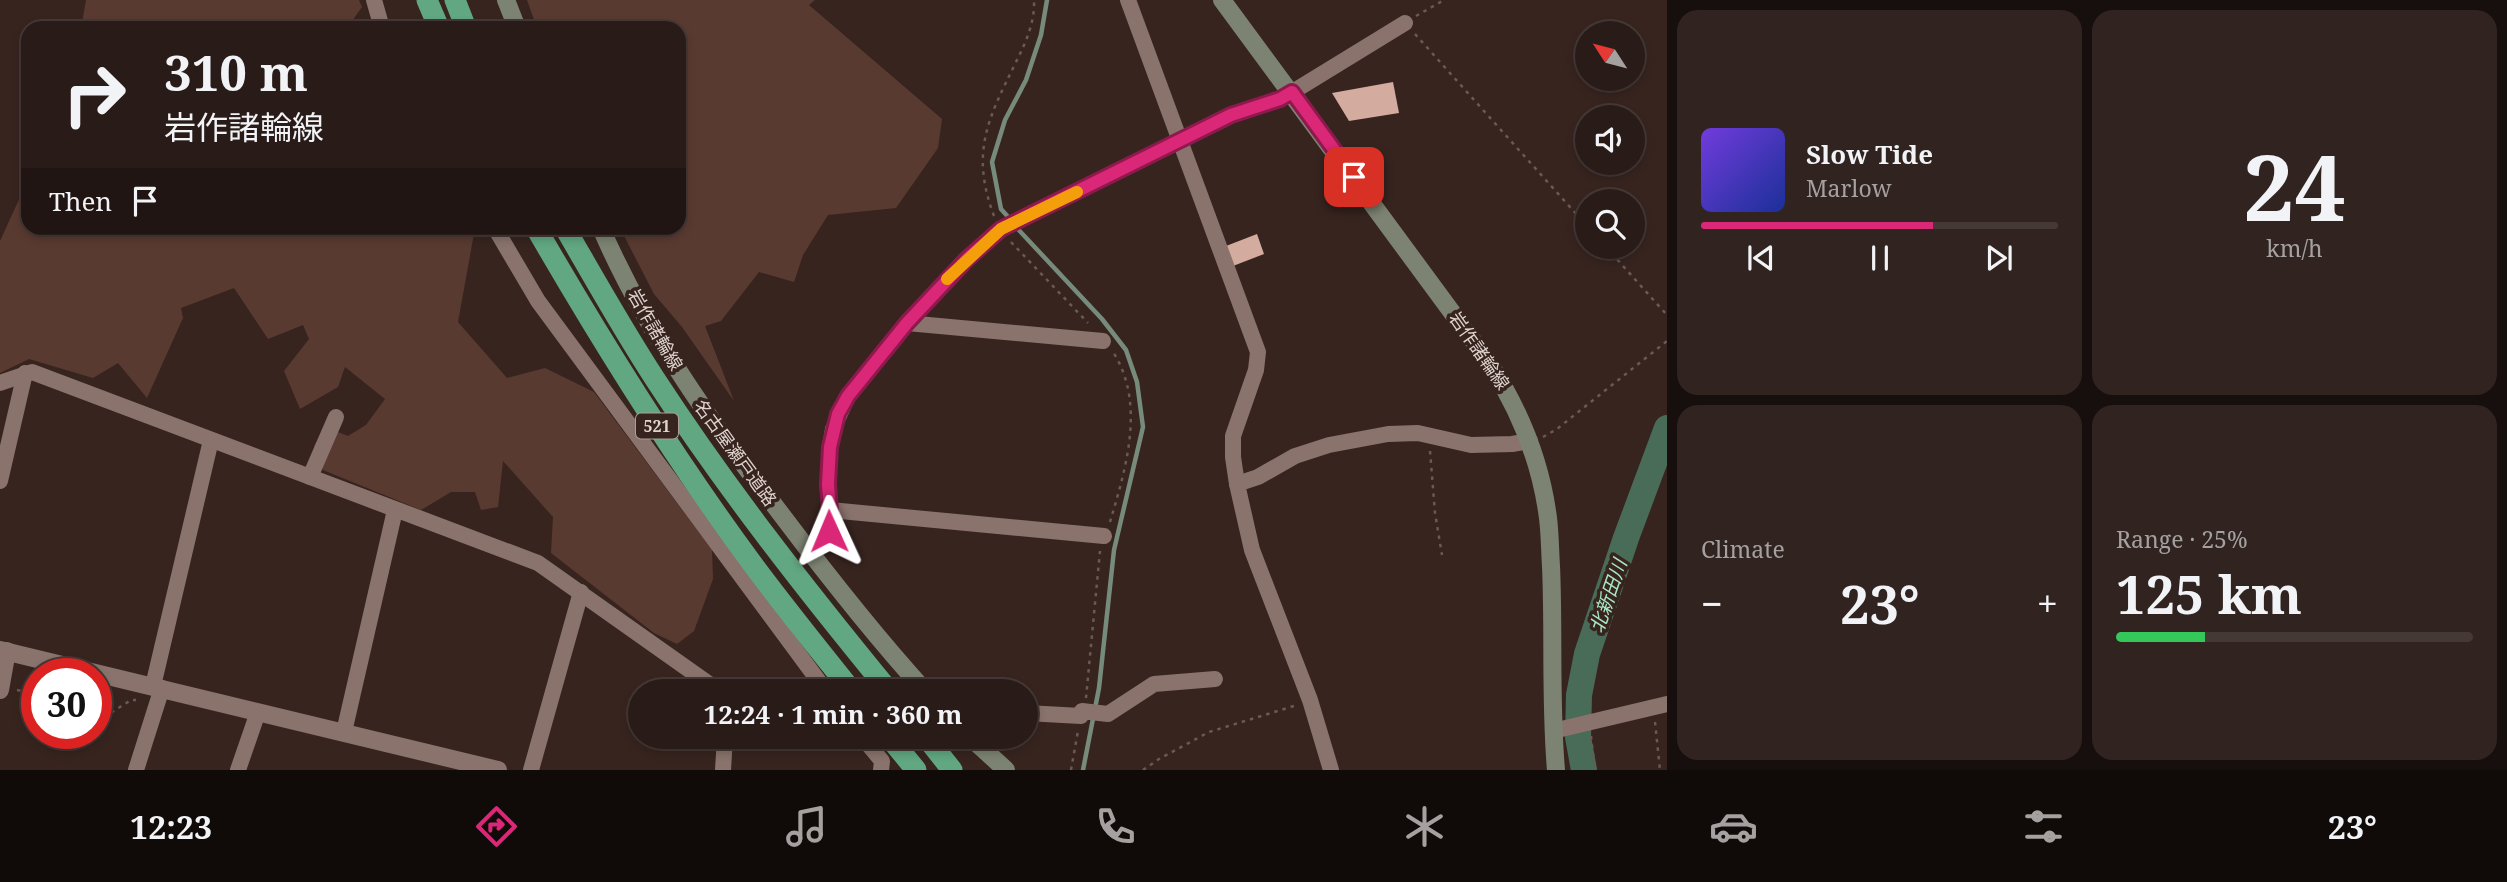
<!DOCTYPE html>
<meta charset="utf-8">
<style>
:root{--surface:#291b17;--page:#312420;--text:#f1f3f6;--muted:#a5a1a1;--line:#453936;--accent:#db2777}
body{margin:0;font-family:"Noto Serif","Noto Sans JP",serif;background:var(--page);color:var(--text);height:100vh;display:flex;flex-direction:column;font-size:26px;white-space:nowrap}
*{box-sizing:border-box;margin:0}
p{font-size:23px;color:var(--muted)}
.icon{flex:none;width:38px;height:38px;fill:none;stroke:currentColor;stroke-width:2;stroke-linecap:round;stroke-linejoin:round}
.map{position:relative;flex:1;overflow:hidden}
.sheet{display:flex;flex-direction:column;gap:10px;padding:10px;background:#170f0d;width:840px}
.sheet>*{flex:none}
.top-card{position:absolute;left:21px;top:21px;width:665px;height:214px;border-radius:21px;box-shadow:0 4px 10px #0003,0 0 0 2px var(--line);background:#291b17;color:var(--text);overflow:hidden}
.needle{width:46px;rotate:306deg}
.fabs{position:absolute;left:1575px;top:21px;display:grid;gap:14px}
.fabs a{display:grid;place-items:center;width:70px;height:70px;border-radius:50%;background:var(--surface);box-shadow:0 4px 10px #0003,0 0 0 2px var(--line);font-size:35px}
.speed{position:absolute;left:21px;top:658px;display:flex;gap:14px;font-size:35px;font-weight:700;text-align:center}
.speed>*{display:grid;place-content:center;width:91px;height:91px;border-radius:50%;background:var(--surface);box-shadow:0 4px 10px #0003,0 0 0 2px var(--line);line-height:1}
.speed .limit{border:10px solid #d22;background:#fff;color:#111}
.pin{position:absolute;display:grid;place-items:center;width:60px;height:60px;color:#fff;margin:-30px;border-radius:14px;box-shadow:0 4px 10px #0006}
.me{position:absolute;width:77px;margin:-38px;rotate:359deg;stroke-linejoin:round;filter:drop-shadow(0 0 5px #0008)}
.turn{display:flex;align-items:center;gap:24px;height:147px;padding:0 28px;font-size:32px}
.turn .icon{width:91px;height:91px;stroke-width:2.5}
.turn b{display:block;font-size:49px;line-height:60px}
.then{display:flex;align-items:center;height:66px;padding:0 28px;background:#0003;gap:14px;font-size:26px}
.big{font-size:52px;font-weight:700;line-height:1.1}
.sheet .tile{flex:1;display:flex;flex-direction:column;justify-content:center;gap:10px;min-width:0;padding:0 24px;border-radius:21px;background:var(--page)}
.sheet .dial{align-items:center;gap:0}
.dial b{font-size:91px;line-height:1}
.song{display:flex;align-items:center;gap:21px}
.cover{width:84px;height:84px;border-radius:10px;background:linear-gradient(135deg,hsl(260 70% 55%),hsl(230 70% 35%))}
.played{height:7px;border-radius:4px;background:linear-gradient(90deg,var(--accent) 65%,var(--line) 65%)}
.keys{display:flex;justify-content:space-around;direction:ltr}
.heat{display:flex;justify-content:space-between;align-items:center;font-size:38px;direction:ltr}
.charge{height:10px;border-radius:5px;background:linear-gradient(90deg,#34c759 25%,var(--line) 0)}
.sheet .tiles{flex:1;display:grid;gap:10px;grid-template-columns:repeat(2,1fr)}
.trip{position:absolute;left:628px;top:679px;width:410px;height:70px;border-radius:35px;background:var(--surface);box-shadow:0 4px 10px #0003,0 0 0 2px var(--line);font-weight:700;line-height:70px;text-align:center}
.dock{display:flex;height:112px;justify-content:space-around;align-items:center;background:#100b09;color:var(--muted)}
.dock .icon{width:49px;height:49px}
.dock .on{color:var(--accent)}
.dock b{font-size:32px;color:var(--text)}
main{display:flex;flex:1;min-height:0}
.map>svg:first-child{display:block}
.green{fill:#593a31}
.lines{fill:none;stroke-linecap:round;stroke-linejoin:round}
.stream{stroke:#768b7c;stroke-width:4.5}
.river{stroke:#496c58;stroke-width:26}
.building{fill:#d3ab9f}
.path{stroke:#6a5954;stroke-width:2.5;stroke-dasharray:3.5 5;stroke-linecap:butt}
.minor{stroke:#89736c;stroke-width:16}
.tertiary{stroke:#89736c;stroke-width:18}
.secondary{stroke:#7d8372;stroke-width:18}
.motorway{stroke:#61a781;stroke-width:21}
.route-casing{stroke:#8e194d;stroke-width:18}
.route{stroke:#db2777;stroke-width:12}
.slow{stroke:#f59e0b;stroke-width:12}
.labels{text-anchor:middle;stroke-width:7;stroke-linejoin:round;paint-order:stroke}
.shield{fill:#37241f;stroke:#ad9e9a;stroke-width:2}
.shield-label{font-size:16px;font-weight:bold;fill:#dfd3cf}
.street-label{font-size:18px;fill:#dfd3cf;stroke:#37241f}
.water-label{font-size:19px;font-style:italic;fill:#a9e8c4;stroke:#37241f}
</style>
<main>
<div class="map">
<svg width="1667" height="770" viewBox="0 0 1667 770">
<rect width="100%" height="100%" fill="#37241f"/>
<g class="green">
<path d="M86 0H359L362 7 347 28H81Z"/>
<path d="M527 0H815L809 5 942 119 938 148 896 208 828 215 803 255 794 282 759 272 721 321 705 326 734 401 682 327 654 294 620 228H679V28H537Z"/>
<path d="M28 180V228H475L458 322 507 378 545 368 594 392 712 550 713 579 694 631 677 644 654 633 551 553 553 517 503 461 498 507 481 510 475 492H451L421 510 323 470 314 446 325 427 348 436 366 425 385 399 345 367 338 387 300 409 284 371 309 339 303 325 268 339 234 288 181 308 183 318 147 398 118 363 93 378 29 359 0 373V241Z"/>
</g>
<g class="lines">
<g class="stream">
<path d="M1010 219 1001 209 992 162 1005 120 1026 80 1041 35 1047 0"/>
<path d="M1015 226 1102 319 1126 350 1137 382 1143 427 1114 550 1099 688 1083 770"/>
</g>
<path class="river" d="M1584 770 1578 737 1579 695 1587 654 1626 538 1667 428"/>
</g>
<g class="building">
<path d="M1393 82 1399 113 1349 121 1332 93Z"/>
<path d="M1257 234 1264 254 1233 266 1226 246Z"/>
</g>
<g class="lines">
<g class="path">
<path d="M1416 16 1444 0"/>
<path d="M1415 34 1587 226"/>
<path d="M994 216C970 152 988 119 1016 62 1026 42 1035 22 1034 0"/>
<path d="M1011 242 1088 323"/>
<path d="M1606 247 1667 315"/>
<path d="M1543 437 1557 429 1667 341"/>
<path d="M1430 451 1435 513 1442 555"/>
<path d="M1110 522C1126 468 1146 403 1113 352"/>
<path d="M17 690 37 694"/>
<path d="M1086 698 1100 551"/>
<path d="M96 712 106 716 131 700H136"/>
<path d="M1655 722 1660 770"/>
<path d="M1591 736 1595 770"/>
<path d="M1071 770 1078 731"/>
<path d="M1143 770 1159 759 1209 732 1297 705"/>
</g>
<g class="minor">
<path d="M374 0 382 28"/>
<path d="M1128 0 1258 352 1256 370 1233 436V457L1237 484 1252 550 1310 700 1331 770"/>
<path d="M495 228 538 301 826 691"/>
<path d="M907 323 1103 341"/>
<path d="M0 383 32 372 538 563 719 691"/>
<path d="M310 477 336 417"/>
<path d="M0 481 25 373"/>
<path d="M1237 484 1258 477 1295 456 1329 445 1388 434 1418 433 1471 445 1512 444 1530 441"/>
<path d="M830 510 1104 536"/>
<path d="M809 551 825 537 831 525 828 484 830 447 833 429 848 396 907 323 966 259 1001 229 1232 115 1281 99 1405 23"/>
<path d="M153 686 211 440"/>
<path d="M1026 713 1081 716 1082 711 1108 714 1154 684 1215 679"/>
<path d="M1553 731 1667 704"/>
<path d="M344 732 395 510"/>
<path d="M862 737 882 761 881 770"/>
<path d="M136 770 162 688"/>
<path d="M238 770 258 712"/>
<path d="M531 770 581 592"/>
<path d="M723 770 725 737"/>
</g>
<g class="tertiary">
<path d="M0 650 498 770"/>
<path d="M0 690 7 651"/>
</g>
<g class="secondary">
<path d="M506 0 517 28"/>
<path d="M1222 0 1490 364C1520 411 1541 463 1548 518 1550 534 1550 551 1551 566 1554 634 1550 702 1556 770"/>
<path d="M601 228C646 332 712 424 781 514 827 575 874 635 925 691"/>
<path d="M970 737 1006 770"/>
</g>
<g class="motorway">
<path d="M427 0 439 28"/>
<path d="M455 0 466 28"/>
<path d="M536 228C603 344 674 458 754 566 786 609 819 650 852 691"/>
<path d="M565 228C594 278 623 330 655 379 726 488 807 591 889 691"/>
<path d="M889 737 916 770"/>
<path d="M926 737 952 770"/>
</g>
</g>
<g class="lines">
<g class="route-casing">
<path id="route" d="M829 531 831 525 828 484 830 447 838 414 848 396 907 323 967 259 1001 229 1231 115 1280 99 1292 92 1354 177"/>
</g>
<use href="#route" class="route"/>
<path class="slow" d="M947 279 1001 229 1077 192"/>
</g>
<g class="labels">
<rect class="shield" x="636" y="413.5" width="42" height="25" rx="5"/>
<g class="shield-label">
<text x="657" y="432">521</text>
</g>
<g class="street-label">
<text transform="translate(655 330) rotate(60)" y="6">岩作諸輪線</text>
<text transform="translate(1479 351) rotate(55)" y="6">岩作諸輪線</text>
<text transform="translate(735 453) rotate(54)" y="6">名古屋瀬戸道路</text>
</g>
<g class="water-label">
<text transform="translate(1608 596) rotate(-71)" y="7">北新田川</text>
</g>
</g>
</svg>
<div class="fabs">
<a><svg class="needle" viewBox="-14 -14 28 28"><path d="M0-13l5 13h-10z" fill="#e53935"/><path d="M0 13l5-13h-10z" fill="#a5a1a1"/></svg></a>
<a><svg class="icon" aria-label="sound" viewBox="0 0 24 24"><path d="M4 9h4l5-4v14l-5-4H4zM17 9q2 3 0 6"/></svg></a>
<a><svg class="icon" aria-label="search" viewBox="0 0 24 24"><circle cx="10" cy="10" r="6"/><path d="M15 15l6 6"/></svg></a>
</div>
<div class="speed"><div class="limit">30</div></div>
<div class="pin" style="left:1354px;top:177px;background:#d93025"><svg class="icon" aria-label="arrive" viewBox="0 0 24 24"><path d="M6 21V4h12l-3 4 3 4H6"/></svg></div>
<svg class="me" style="left:829px;top:531px" viewBox="-20 -20 40 40"><path d="M0-17L14 15 0 8-14 15z" fill="#db2777" stroke="#fff" stroke-width="4"/></svg>
<div class="trip">12:24 · 1 min · 360 m</div>
<div class="top-card">
<div class="turn"><svg class="icon" aria-label="right" viewBox="0 0 24 24"><path d="M7 20v-9h11M14 6l5 5-5 5"/></svg><div><b>310 m</b>岩作諸輪線</div></div>
<div class="then">Then<svg class="icon" aria-label="arrive" viewBox="0 0 24 24"><path d="M6 21V4h12l-3 4 3 4H6"/></svg></div>
</div>
</div>
<section class="sheet">
<div class="tiles">
<div class="tile">
<div class="song"><i class="cover"></i><div><b>Slow Tide</b><p>Marlow</p></div></div>
<div class="played"></div>
<div class="keys"><svg class="icon" aria-label="previous" viewBox="0 0 24 24"><path d="M18 5L8 12l10 7zM5 5v14"/></svg><svg class="icon" aria-label="pause" viewBox="0 0 24 24"><path d="M8 5v14M16 5v14"/></svg><svg class="icon" aria-label="next" viewBox="0 0 24 24"><path d="M6 5l10 7-10 7zM19 5v14"/></svg></div>
</div>
<div class="tile dial"><b>24</b><p>km/h</p></div>
<div class="tile"><p>Climate</p>
<div class="heat"><a>−</a><b class="big">23°</b><a>+</a></div>
</div>
<div class="tile"><p>Range · 25%</p><b class="big">125 km</b><div class="charge"></div></div>
</div>
</section>
</main>
<nav class="dock">
<b>12:23</b>
<svg class="icon on" aria-label="directions" viewBox="0 0 24 24"><path d="M12 3l9 9-9 9-9-9zM9 14v-3h6M13 9l2 2-2 2"/></svg>
<svg class="icon" aria-label="music" viewBox="0 0 24 24"><path d="M9 18V5l10-2v13"/><circle cx="6" cy="18" r="3"/><circle cx="16" cy="16" r="3"/></svg>
<svg class="icon" aria-label="phone" viewBox="0 0 24 24"><path d="M5 4h4l2 5-3 2q2 4 5 5l2-3 5 2v4C11 20 4 13 5 4z"/></svg>
<svg class="icon" aria-label="climate" viewBox="0 0 24 24"><path d="M12 3v18M4 7l16 10M4 17L20 7"/></svg>
<svg class="icon" aria-label="car" viewBox="0 0 24 24"><path d="M5 17H2v-5l4-1 3-4h7l3 4 3 1v5h-3M9 17h6M6 11h13"/><circle cx="7" cy="17" r="2"/><circle cx="17" cy="17" r="2"/></svg>
<svg class="icon" aria-label="filters" viewBox="0 0 24 24"><path d="M4 7h16M4 17h16"/><circle cx="9" cy="7" r="2"/><circle cx="15" cy="17" r="2"/></svg>
<b>23°</b>
</nav>
